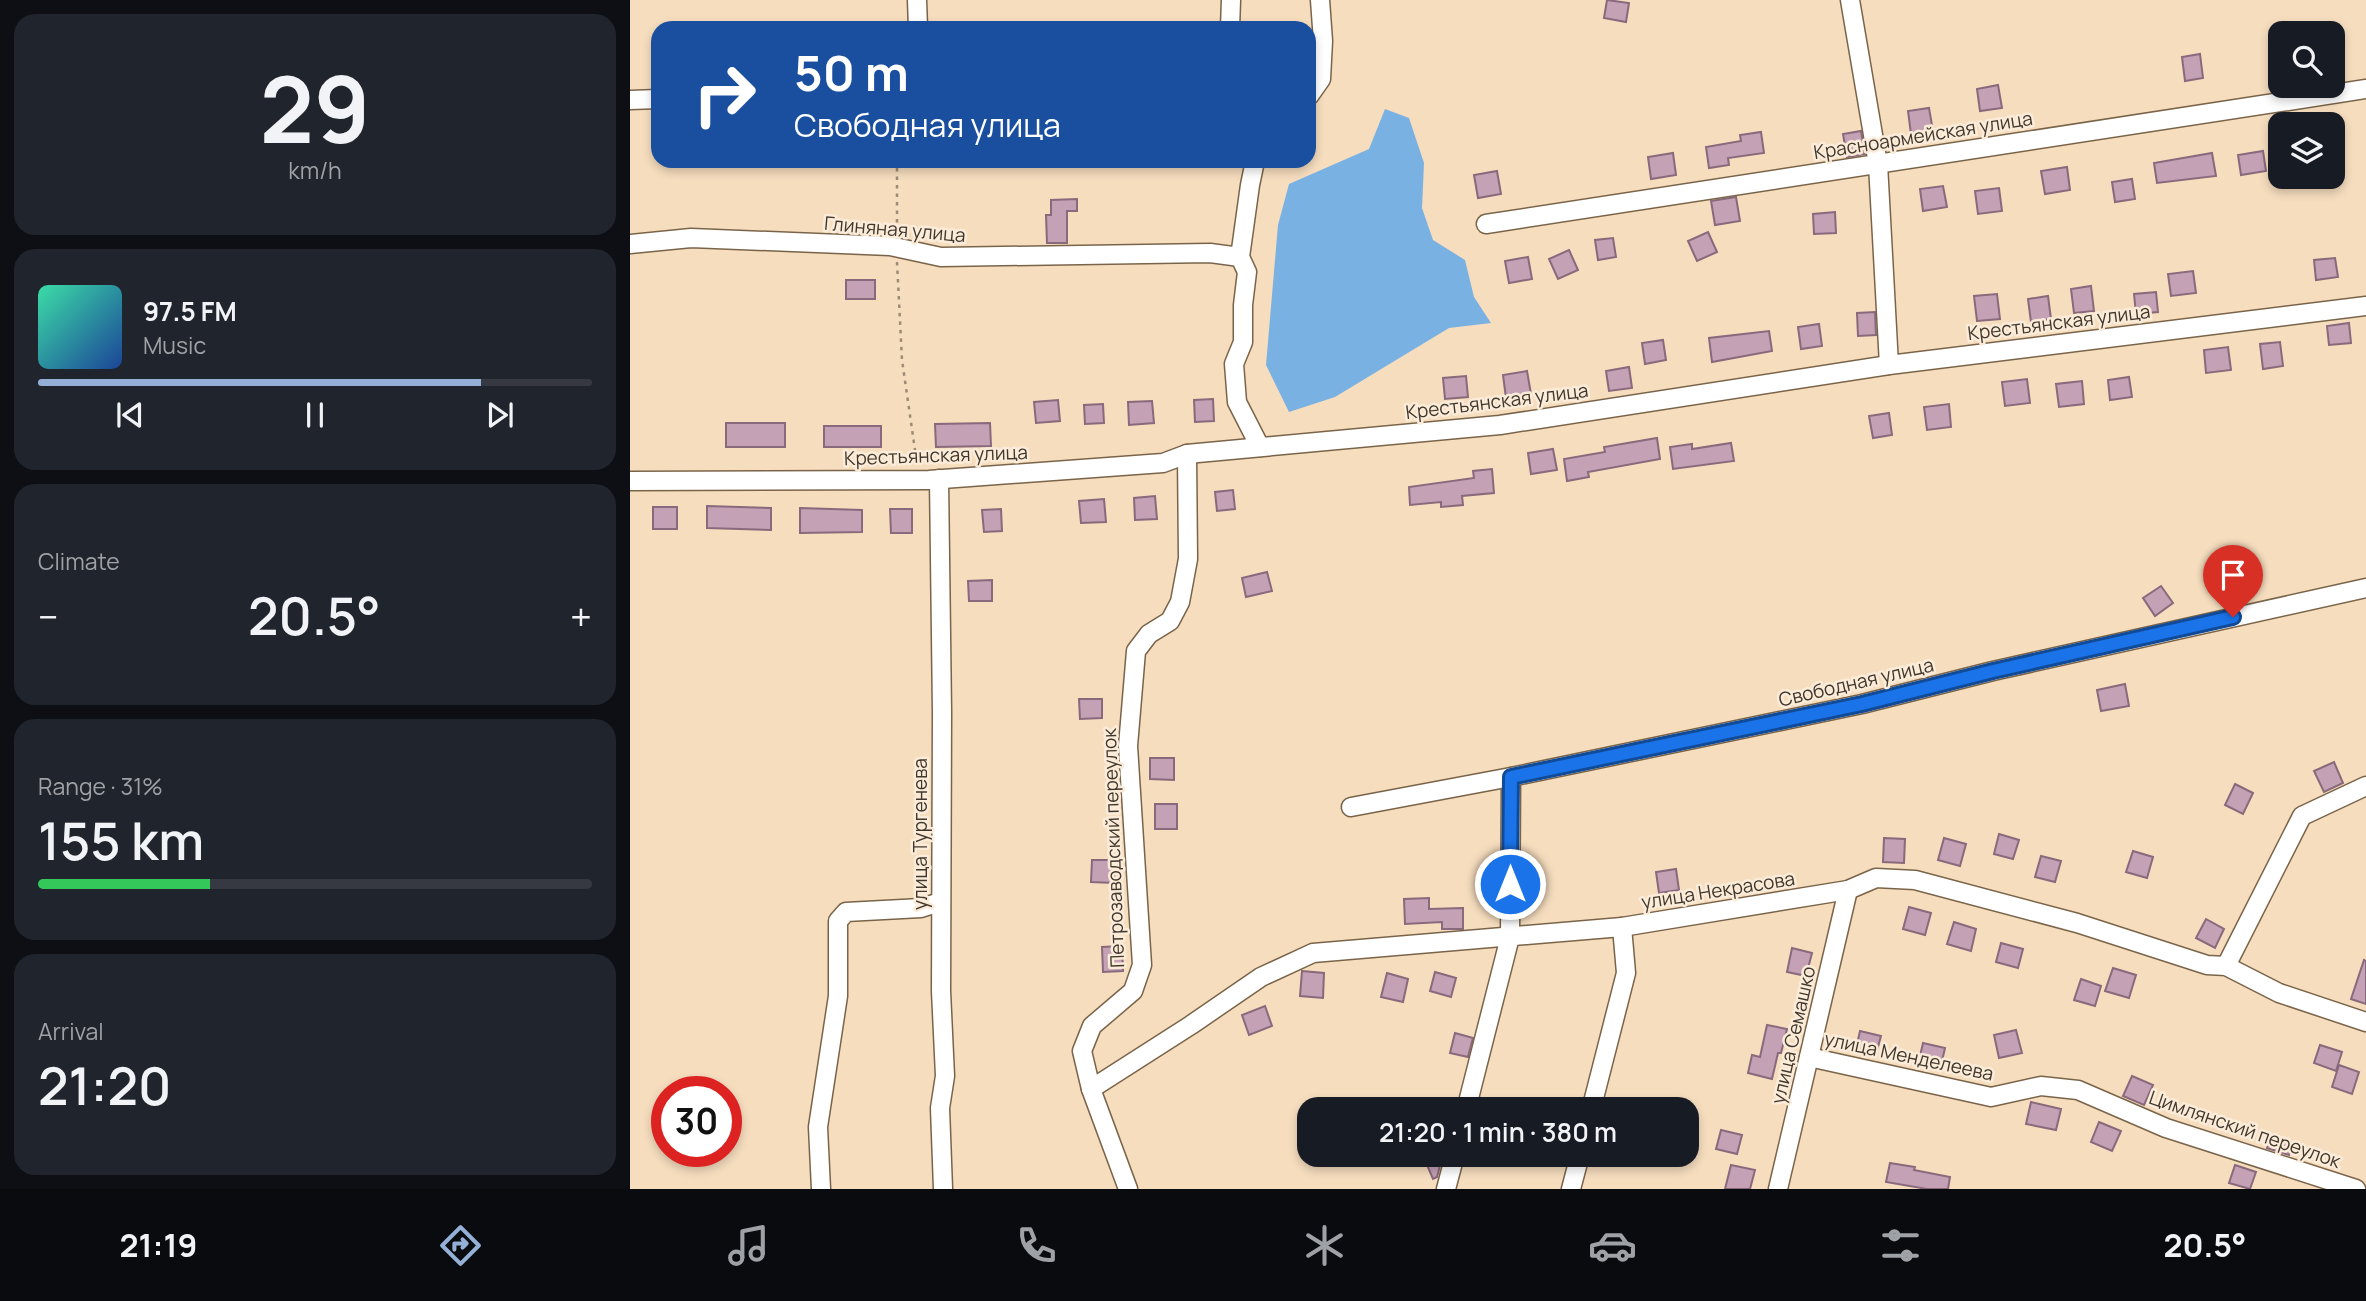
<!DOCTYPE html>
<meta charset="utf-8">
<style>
:root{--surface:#171b24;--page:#20242c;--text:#f1f3f6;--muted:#9ea1a6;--line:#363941;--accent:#94b0d6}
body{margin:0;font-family:Manrope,sans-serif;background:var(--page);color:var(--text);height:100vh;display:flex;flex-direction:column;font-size:26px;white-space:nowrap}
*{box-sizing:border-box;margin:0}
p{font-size:23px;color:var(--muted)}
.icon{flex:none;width:38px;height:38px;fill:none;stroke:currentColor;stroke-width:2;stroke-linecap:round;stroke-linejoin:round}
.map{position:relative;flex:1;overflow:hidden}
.panel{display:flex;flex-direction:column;gap:14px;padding:14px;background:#0d0f14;width:630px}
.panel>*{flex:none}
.banner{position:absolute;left:21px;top:21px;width:665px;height:147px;border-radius:21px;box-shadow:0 4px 10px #0003;background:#1a4fa0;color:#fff;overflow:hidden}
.tools{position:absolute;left:1638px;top:21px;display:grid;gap:14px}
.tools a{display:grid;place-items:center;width:77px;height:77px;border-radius:14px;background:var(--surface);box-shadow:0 4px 10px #0003;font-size:35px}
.speed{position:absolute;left:21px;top:1076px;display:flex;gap:14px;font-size:35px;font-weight:700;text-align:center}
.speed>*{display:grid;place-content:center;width:91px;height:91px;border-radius:50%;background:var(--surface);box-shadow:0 4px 10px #0003;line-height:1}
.speed .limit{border:10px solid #d22;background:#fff;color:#111}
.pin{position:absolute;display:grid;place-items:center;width:60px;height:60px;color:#fff;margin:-72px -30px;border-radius:50% 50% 50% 0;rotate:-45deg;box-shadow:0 0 7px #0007}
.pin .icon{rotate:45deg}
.me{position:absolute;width:77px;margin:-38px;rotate:0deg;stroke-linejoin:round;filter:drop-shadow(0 0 5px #0008)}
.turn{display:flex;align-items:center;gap:24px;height:147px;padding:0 28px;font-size:32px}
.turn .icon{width:91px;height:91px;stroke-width:2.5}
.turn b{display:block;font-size:49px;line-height:60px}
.big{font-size:52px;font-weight:600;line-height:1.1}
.panel .tile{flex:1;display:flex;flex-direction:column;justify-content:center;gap:10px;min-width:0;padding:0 24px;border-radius:21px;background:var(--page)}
.panel .dial{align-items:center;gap:0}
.dial b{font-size:91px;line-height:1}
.song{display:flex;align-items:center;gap:21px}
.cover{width:84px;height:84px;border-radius:10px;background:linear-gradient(135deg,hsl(160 70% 55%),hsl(220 70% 35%))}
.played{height:7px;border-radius:4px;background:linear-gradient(90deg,var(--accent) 80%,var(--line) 80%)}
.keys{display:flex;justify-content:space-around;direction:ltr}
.heat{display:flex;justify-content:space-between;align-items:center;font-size:38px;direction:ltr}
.charge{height:10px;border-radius:5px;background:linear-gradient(90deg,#34c759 31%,var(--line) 0)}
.trip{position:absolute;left:667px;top:1097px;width:402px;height:70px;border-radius:21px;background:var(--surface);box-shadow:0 4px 10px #0003;font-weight:600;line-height:70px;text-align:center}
.menu{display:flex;height:112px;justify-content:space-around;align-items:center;background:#090b0e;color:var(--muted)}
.menu .icon{width:49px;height:49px}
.menu .selected{color:var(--accent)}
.menu b{font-size:32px;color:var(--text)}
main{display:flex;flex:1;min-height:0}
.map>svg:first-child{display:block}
.water{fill:#79b1e3}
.building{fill:#c4a1b5;stroke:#89697c;stroke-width:2}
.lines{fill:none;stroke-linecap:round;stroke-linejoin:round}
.minor-casing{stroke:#7a6449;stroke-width:21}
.path{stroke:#9c8b75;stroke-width:2.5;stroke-dasharray:3.5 5;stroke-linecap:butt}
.minor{stroke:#fff;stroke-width:18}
.route-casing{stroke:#114b97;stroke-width:18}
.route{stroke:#1a73e8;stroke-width:12}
.labels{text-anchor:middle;stroke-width:5;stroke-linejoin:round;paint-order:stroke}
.street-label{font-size:19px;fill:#41372b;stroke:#fbecda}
</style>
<main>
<section class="panel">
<div class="tile dial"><b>29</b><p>km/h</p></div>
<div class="tile">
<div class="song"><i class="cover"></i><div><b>97.5 FM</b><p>Music</p></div></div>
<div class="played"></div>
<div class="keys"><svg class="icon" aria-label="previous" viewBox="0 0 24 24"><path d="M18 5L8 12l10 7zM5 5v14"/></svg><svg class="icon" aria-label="pause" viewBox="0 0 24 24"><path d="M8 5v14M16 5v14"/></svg><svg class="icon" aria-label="next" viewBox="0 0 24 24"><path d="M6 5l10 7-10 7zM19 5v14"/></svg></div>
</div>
<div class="tile"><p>Climate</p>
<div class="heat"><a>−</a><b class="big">20.5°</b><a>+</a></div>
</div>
<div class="tile"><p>Range · 31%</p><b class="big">155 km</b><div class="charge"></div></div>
<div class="tile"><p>Arrival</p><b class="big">21:20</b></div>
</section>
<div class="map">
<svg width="1736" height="1189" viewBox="0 0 1736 1189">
<rect width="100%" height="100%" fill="#f6ddbe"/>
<path class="water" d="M755 109 779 118 794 163 792 208 803 240 835 260 844 297 861 323 819 328 705 397 659 412 636 365 648 225 659 184 739 149Z"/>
<g class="building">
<path d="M977 0 999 3 996 22 974 18Z"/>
<path d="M1570 54 1573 78 1555 81 1552 57Z"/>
<path d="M1368 85 1372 108 1350 111 1347 89Z"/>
<path d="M1299 108 1303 131 1281 134 1278 111Z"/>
<path d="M1231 131 1235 154 1217 157 1213 134Z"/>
<path d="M1131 132 1134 153 1098 158 1099 165 1079 168 1076 147 1111 141 1110 135Z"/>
<path d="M1633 151 1636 171 1611 175 1608 155Z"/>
<path d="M1043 153 1046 175 1021 179 1018 157Z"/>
<path d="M1582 153 1586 176 1527 183 1524 163Z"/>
<path d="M1437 167 1440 190 1415 194 1411 171Z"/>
<path d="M867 171 871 194 848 198 844 175Z"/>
<path d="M1502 179 1505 199 1485 202 1482 182Z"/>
<path d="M1313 186 1317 207 1293 211 1290 189Z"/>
<path d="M1369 188 1372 211 1348 214 1345 191Z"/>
<path d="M1106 197 1110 221 1085 225 1081 201Z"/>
<path d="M447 199V211H437V243H417L416 215H421V200Z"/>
<path d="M1205 212 1206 233 1184 234 1183 214Z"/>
<path d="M1078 232 1087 252 1067 261 1058 241Z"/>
<path d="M983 238 986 257 968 260 965 240Z"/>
<path d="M939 250 948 270 928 279 919 259Z"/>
<path d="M898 257 902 279 879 283 875 261Z"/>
<path d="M1705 258 1708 277 1686 280 1684 260Z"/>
<path d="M1563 271 1566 293 1541 296 1538 274Z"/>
<rect x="216" y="280" width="29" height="19"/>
<path d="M1461 286 1464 311 1444 313 1441 289Z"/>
<path d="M1526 292 1528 312 1506 314 1504 294Z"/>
<path d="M1367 294 1370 319 1347 321 1344 296Z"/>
<path d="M1418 296 1421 319 1401 322 1398 299Z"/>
<path d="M1245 312 1246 335 1228 336 1227 313Z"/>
<path d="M1719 323 1721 343 1699 345 1697 326Z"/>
<path d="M1189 324 1192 346 1171 349 1168 327Z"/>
<path d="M1139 331 1142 351 1082 362 1079 338Z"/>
<path d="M1033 340 1036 360 1015 364 1012 343Z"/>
<path d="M1650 342 1653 366 1633 369 1630 344Z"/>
<path d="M1598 347 1601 370 1576 373 1574 350Z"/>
<path d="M999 367 1002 388 979 391 976 371Z"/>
<path d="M897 371 901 394 876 398 873 375Z"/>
<path d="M836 376 838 397 815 399 813 378Z"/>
<path d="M1499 377 1502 397 1480 400 1478 380Z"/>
<path d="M1397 379 1400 403 1375 406 1372 382Z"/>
<path d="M1452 381 1454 404 1429 407 1426 384Z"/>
<path d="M583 399 584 421 565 422 564 400Z"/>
<path d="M428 400 430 421 406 423 404 402Z"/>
<path d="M522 401 524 423 499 425 498 402Z"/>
<path d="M473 404 474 423 455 424 454 405Z"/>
<path d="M1319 404 1321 427 1297 430 1294 407Z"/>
<path d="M1259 413 1262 435 1243 438 1239 416Z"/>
<rect x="96" y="423" width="59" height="24"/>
<path d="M360 423 361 446 306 447 305 424Z"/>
<rect x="194" y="426" width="57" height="21"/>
<path d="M1027 438 1030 459 958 472 959 477 937 481 934 459 975 452 974 447Z"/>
<path d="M1101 443 1104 461 1043 469 1040 447 1062 444V449Z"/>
<path d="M923 449 927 470 901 474 898 453Z"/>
<path d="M862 469 864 493 832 496 833 505 811 507V502L780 505 779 487 844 478 843 471Z"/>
<path d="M603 490 605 509 587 511 585 492Z"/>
<path d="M525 496 527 519 505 520 504 498Z"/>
<path d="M474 499 476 522 451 523 449 501Z"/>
<path d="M77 506 141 508V530L77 528Z"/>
<rect x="23" y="507" width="24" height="22"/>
<path d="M170 508 232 510V532L170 533Z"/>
<path d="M260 509H282V533H261Z"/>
<path d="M371 509 372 531 354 532 352 510Z"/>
<path d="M637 572 642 591 616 597 612 578Z"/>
<path d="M362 580V601H339L338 581Z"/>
<path d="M1531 586 1543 603 1525 616 1513 598Z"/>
<path d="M1495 684 1499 706 1471 711 1467 690Z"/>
<path d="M449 699H472V718L450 719Z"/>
<path d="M520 758H544V780L520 779Z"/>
<path d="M1704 762 1713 783 1694 792 1684 771Z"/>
<path d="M1605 784 1623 793 1613 814 1595 805Z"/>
<rect x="525" y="804" width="22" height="25"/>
<path d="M1369 834 1389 840 1383 859 1364 854Z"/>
<path d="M1254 838 1275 839 1274 863 1253 862Z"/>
<path d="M1314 838 1336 844 1330 866 1308 860Z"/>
<path d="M1503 851 1523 857 1517 878 1496 872Z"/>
<path d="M1411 856 1431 861 1425 882 1405 877Z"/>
<path d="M462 860H485L484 883 461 882Z"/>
<path d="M1046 869 1049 890 1029 893 1026 872Z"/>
<path d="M799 898V909L833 908V929H812V922L775 924 774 899Z"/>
<path d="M1279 907 1301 913 1295 935 1273 929Z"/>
<path d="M1576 919 1594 929 1585 948 1566 938Z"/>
<path d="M1324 922 1346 929 1341 951 1317 944Z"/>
<path d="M1371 943 1393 949 1388 968 1366 962Z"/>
<path d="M492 946 493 971 473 972 472 947Z"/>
<path d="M1162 948 1182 953 1176 976 1157 972Z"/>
<path d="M1734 960 1736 961V1004L1721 999Z"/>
<path d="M1483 968 1506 975 1499 998 1475 991Z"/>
<path d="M672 971 694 973 693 998 670 996Z"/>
<path d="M805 972 826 978 821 997 800 991Z"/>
<path d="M757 973 778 979 773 1002 751 997Z"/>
<path d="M1451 979 1471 986 1465 1006 1444 1000Z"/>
<path d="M635 1006 642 1026 619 1035 612 1015Z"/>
<path d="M1137 1025 1157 1029 1151 1053H1148L1142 1079 1118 1073 1122 1055 1130 1057Z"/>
<path d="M1386 1030 1392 1053 1369 1058 1364 1035Z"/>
<path d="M1230 1031 1251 1036 1246 1054 1226 1049Z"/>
<path d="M825 1033 843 1038 838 1057 820 1053Z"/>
<path d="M1293 1043 1315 1048 1310 1070 1288 1065Z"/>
<path d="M1690 1045 1712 1052 1706 1071 1684 1063Z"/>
<path d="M1709 1065 1729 1072 1722 1094 1702 1087Z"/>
<path d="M1502 1076 1523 1085 1514 1105 1493 1096Z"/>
<path d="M1401 1102 1431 1109 1426 1130 1396 1124Z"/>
<path d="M1469 1122 1491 1131 1482 1151 1461 1142Z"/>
<path d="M1091 1130 1112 1135 1107 1154 1086 1149Z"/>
<path d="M1641 1136 1663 1143 1659 1155 1637 1148Z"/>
<path d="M801 1155H811L812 1158 807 1177 803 1179 794 1158Z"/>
<path d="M1260 1163 1285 1167 1284 1170 1320 1177 1318 1189H1297L1256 1182Z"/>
<path d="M1101 1165 1125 1170 1120 1189H1095Z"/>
<path d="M1605 1165 1626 1172 1620 1189 1599 1183Z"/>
</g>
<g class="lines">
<g class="minor-casing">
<g id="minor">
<path d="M287 0 288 28"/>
<path d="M1220 0 1248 164 1259 365"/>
<path d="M600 28 601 0"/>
<path d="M679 96 691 79 693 41 690 0"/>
<path d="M0 100 28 99"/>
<path d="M625 161 620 185 610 257 617 272 613 305V342L604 364 607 402 630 447"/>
<path d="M856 224 1736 89"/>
<path d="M0 244 61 238 260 246 311 257 580 253 610 257"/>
<path d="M309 479 312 713 311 991 315 1076 310 1108 313 1189"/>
<path d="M0 481 299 480 533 463 557 454 870 425 1259 365 1736 306"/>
<path d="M721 807 881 777"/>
<path d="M1596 966 1672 816 1736 786"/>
<path d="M1179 1057 1361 1097 1411 1086 1448 1090 1536 1128 1726 1189"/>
<path d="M461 1089 561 1025 631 977 683 953 992 927 1218 890 1246 878 1285 880 1447 923 1577 965 1596 966 1649 993 1736 1022"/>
<path d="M836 1110 880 937 881 777 1232 704 1363 671 1736 588"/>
<path d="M961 1110 996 973 992 927"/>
<path d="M191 1189 188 1127 208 996V921L216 912 291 908 310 902"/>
<path d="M498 1189 461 1089 452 1051 462 1026 503 991 512 965 498 746 506 651 519 634 540 621 550 602 558 559 557 454"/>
<path d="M816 1189 825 1155"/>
<path d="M941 1189 950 1155"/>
<path d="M1148 1189 1218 890"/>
</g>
</g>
<g class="path">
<path d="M267 231V161"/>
<path d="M267 262 272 360 287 464"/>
</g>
<use href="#minor" class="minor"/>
</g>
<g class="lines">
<g class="route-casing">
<path id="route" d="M880 884 881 777 1232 704 1363 671 1603 617"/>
</g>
<use href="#route" class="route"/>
</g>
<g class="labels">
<g class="street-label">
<text transform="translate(1293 135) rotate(-9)" y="7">Красноармейская улица</text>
<text transform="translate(265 229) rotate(5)" y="7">Глиняная улица</text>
<text transform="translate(1429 322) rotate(-7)" y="7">Крестьянская улица</text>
<text transform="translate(867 401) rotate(-7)" y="7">Крестьянская улица</text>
<text transform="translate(306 455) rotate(-2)" y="7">Крестьянская улица</text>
<text transform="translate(1226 682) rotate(-13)" y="7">Свободная улица</text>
<text transform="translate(290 834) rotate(-90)" y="7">улица Тургенева</text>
<text transform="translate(483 848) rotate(-92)" y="7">Петрозаводский переулок</text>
<text transform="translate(1088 890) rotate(-9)" y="7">улица Некрасова</text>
<text transform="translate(1163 1035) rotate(-77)" y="7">улица Семашко</text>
<text transform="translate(1279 1056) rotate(12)" y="7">улица Менделеева</text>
<text transform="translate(1615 1129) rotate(19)" y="7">Цимлянский переулок</text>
</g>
</g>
</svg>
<div class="tools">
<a><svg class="icon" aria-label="search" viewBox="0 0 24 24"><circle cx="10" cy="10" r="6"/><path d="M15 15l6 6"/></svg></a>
<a><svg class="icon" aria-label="layers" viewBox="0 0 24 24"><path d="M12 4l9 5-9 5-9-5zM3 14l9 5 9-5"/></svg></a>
</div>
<div class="speed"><div class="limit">30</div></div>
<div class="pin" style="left:1603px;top:617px;background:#d93025"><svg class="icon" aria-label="arrive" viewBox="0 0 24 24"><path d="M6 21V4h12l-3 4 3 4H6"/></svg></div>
<svg class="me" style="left:880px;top:884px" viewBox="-20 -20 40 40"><circle r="17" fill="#1a73e8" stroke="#fff" stroke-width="3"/><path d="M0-11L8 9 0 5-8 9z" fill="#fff"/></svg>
<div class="trip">21:20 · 1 min · 380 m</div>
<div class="banner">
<div class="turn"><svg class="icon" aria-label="right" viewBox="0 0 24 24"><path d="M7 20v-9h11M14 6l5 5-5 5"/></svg><div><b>50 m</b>Свободная улица</div></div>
</div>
</div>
</main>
<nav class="menu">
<b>21:19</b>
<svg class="icon selected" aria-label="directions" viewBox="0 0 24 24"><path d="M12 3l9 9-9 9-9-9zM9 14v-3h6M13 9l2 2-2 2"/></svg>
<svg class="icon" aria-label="music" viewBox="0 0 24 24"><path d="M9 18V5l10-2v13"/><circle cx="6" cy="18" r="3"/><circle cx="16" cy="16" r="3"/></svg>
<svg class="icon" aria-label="phone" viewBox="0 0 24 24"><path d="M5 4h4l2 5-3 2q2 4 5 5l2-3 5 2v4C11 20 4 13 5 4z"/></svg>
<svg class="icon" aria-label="climate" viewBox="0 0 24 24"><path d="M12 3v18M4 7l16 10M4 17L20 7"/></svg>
<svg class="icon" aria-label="car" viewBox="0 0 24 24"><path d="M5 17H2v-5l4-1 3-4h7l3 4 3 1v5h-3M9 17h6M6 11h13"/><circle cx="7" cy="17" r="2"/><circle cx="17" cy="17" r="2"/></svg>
<svg class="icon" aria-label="filters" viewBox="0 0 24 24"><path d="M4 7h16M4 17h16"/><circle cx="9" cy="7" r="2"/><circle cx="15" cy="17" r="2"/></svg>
<b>20.5°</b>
</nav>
